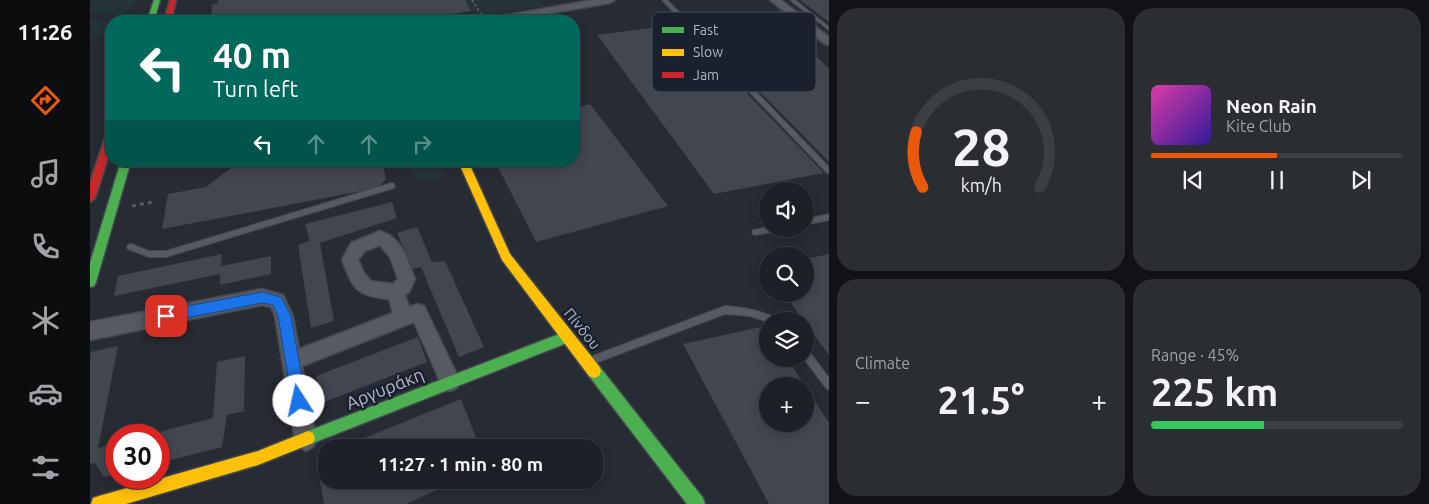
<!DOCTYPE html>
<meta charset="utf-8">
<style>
:root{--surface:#1d2026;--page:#2a2d32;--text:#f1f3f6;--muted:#a0a3a7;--line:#3b3e43;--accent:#ea580c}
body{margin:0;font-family:Ubuntu,sans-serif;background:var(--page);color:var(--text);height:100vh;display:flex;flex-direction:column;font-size:19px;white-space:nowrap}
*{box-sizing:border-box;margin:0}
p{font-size:16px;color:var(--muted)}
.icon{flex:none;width:28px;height:28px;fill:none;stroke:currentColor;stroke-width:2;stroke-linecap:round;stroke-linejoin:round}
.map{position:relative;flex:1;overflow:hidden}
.drawer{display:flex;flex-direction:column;gap:8px;padding:8px;background:#101215;width:600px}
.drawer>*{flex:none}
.banner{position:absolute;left:15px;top:15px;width:475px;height:152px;border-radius:20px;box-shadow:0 2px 12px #0003,0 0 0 1px var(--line);background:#00695c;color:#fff;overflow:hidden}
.buttons{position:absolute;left:669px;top:182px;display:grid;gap:10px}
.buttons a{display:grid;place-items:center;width:55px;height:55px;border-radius:50%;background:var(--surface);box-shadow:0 2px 12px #0003,0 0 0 1px var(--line);font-size:25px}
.speed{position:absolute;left:15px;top:424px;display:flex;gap:10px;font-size:25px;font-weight:700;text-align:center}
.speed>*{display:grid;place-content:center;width:65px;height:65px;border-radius:50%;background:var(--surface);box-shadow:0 2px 12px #0003,0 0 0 1px var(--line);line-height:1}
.speed .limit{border:8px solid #d22;background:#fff;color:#111}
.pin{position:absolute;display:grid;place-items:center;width:42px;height:42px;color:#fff;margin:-21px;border-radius:10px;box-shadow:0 2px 8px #0006}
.me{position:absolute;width:55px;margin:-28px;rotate:350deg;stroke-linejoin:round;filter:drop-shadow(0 0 4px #0008)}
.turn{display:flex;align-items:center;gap:18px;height:105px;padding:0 25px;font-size:22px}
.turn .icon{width:65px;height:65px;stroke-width:2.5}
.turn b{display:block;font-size:35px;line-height:42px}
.lanes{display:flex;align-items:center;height:48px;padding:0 25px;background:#0003;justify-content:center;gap:25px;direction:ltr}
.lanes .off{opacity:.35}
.big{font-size:38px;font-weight:600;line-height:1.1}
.drawer .widget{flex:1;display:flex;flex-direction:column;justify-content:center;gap:8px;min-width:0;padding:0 18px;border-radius:20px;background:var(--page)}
.drawer .dial{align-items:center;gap:0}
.dial svg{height:130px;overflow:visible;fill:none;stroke:var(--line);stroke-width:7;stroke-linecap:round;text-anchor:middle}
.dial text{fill:var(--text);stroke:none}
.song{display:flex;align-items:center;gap:15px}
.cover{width:60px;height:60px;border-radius:8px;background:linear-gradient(135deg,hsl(320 70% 55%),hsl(250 70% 35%))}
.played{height:5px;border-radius:2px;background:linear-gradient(90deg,var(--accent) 50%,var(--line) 50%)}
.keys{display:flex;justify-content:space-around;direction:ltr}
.heat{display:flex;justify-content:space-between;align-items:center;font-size:28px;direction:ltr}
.charge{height:8px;border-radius:4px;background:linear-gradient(90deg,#34c759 45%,var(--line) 0)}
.drawer .tiles{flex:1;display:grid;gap:8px;grid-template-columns:repeat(2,1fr)}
.trip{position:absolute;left:228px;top:439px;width:285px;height:50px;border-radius:20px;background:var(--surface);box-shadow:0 2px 12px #0003,0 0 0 1px var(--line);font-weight:600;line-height:50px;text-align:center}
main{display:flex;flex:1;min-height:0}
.tab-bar{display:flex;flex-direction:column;width:90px;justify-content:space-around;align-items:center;background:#0c0d0f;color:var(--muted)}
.tab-bar .icon{width:35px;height:35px}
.tab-bar .current{color:var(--accent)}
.tab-bar b{font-size:22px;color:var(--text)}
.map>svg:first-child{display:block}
.green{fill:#243439}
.building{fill:#42464f}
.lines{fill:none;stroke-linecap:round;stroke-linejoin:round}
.lane-casing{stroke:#444850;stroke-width:2}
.street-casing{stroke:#444850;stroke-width:3}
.fast-casing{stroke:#444850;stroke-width:3}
.slow-casing{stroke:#444850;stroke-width:3}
.jam-casing{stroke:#444850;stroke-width:3}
.path-far1{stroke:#585d64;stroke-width:2;stroke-dasharray:2.5 2.5;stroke-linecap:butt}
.path{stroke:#585d64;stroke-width:3;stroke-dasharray:4 4;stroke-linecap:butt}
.lane{fill:#575a62;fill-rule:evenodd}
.street{fill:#575a62;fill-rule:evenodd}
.fast{fill:#4caf50;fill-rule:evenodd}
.slow{fill:#ffc107;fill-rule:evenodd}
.jam{fill:#c62828;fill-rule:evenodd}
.route{fill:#1a73e8;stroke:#114b97}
.labels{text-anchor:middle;stroke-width:5;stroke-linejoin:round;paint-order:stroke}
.street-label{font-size:15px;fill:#b0b6c6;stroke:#1a212e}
.near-street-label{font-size:18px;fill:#b0b6c6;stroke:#1a212e}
.key{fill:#1a212e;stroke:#474e5c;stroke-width:1}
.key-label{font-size:14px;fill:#b0b6c6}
</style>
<main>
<nav class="tab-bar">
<b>11:26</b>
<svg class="icon current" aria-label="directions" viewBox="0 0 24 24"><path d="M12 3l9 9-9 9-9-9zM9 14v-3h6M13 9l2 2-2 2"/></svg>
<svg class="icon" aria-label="music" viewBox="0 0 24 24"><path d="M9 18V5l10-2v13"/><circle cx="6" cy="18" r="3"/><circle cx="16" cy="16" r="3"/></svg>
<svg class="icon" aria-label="phone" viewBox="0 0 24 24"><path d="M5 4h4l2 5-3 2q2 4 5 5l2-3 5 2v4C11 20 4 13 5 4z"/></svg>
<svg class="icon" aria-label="climate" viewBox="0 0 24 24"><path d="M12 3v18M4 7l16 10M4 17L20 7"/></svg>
<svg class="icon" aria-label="car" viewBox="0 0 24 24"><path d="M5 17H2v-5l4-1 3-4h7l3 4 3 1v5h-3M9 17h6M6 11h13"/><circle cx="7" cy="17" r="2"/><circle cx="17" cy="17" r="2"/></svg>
<svg class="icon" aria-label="filters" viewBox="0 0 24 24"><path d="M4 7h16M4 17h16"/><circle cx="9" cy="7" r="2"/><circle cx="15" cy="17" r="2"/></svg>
</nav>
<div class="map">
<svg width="739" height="504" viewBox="0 0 739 504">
<rect width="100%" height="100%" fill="#272b33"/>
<g class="green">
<path d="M0 0H51L32 15 0 12Z"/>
<path d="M375 0H449L454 6 385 17Z"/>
<path d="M0 21 21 23V26L0 44Z"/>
<path d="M318 161H351L356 176 326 183Z"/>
</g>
<g class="building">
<path d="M128 0H375L381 11 333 19 334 21H121L122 5 128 3Z"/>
<path d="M710 0H739V22Z"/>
<path d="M675 13 739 68V162L602 23Z"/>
<path d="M590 24 734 173 624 194 507 35Z"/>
<path d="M500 104 578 206 446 242 405 161H484V108Z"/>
<path d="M146 161H292L296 179 288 188 72 229 78 194 116 187 145 165Z"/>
<path d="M302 202 307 218 230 243 244 321 221 328 208 245 220 241 215 224Z"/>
<path d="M327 227 342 262 355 261 394 347 369 357 331 267 322 269 307 233Z"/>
<path d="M132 254 131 266 181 256V274L130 285V274L24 296 28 276Z"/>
<path d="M739 254V355L694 294H715V259Z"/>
<path d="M675 326 678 330V359H697L715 386H678V424H715V386L739 423V504H679L593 344Z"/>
<path d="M328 337 337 362 232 403 226 376Z"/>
<path d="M28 346 8 448 26 443V474L14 477 5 463 0 464V356L1 352Z"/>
<path d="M155 356 154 411 137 415 132 447 69 463V435L61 434 123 418 127 362Z"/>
<path d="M371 399 390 448H252V447Z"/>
<path d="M236 454V480H369L316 504H234L226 458Z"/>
</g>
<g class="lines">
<g class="lane-casing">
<g id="lane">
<path d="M572 0H577L739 167V173H737Z"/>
<path d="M700 0H705L739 27V30Z"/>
<path d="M302 183 304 184 305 186 304 188 76 257H59L38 249 37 247 38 245 41 244 59 251H76Z"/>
<path d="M739 214V220L715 225V219Z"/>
<path d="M678 227V229H686L685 231 682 232 666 235 663 234 662 232 663 230Z"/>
<path d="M635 306C653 307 669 310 686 318L687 321H678V322L660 316 635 314 500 365 497 364 496 361 497 358 500 357Z"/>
<path d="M715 349 718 350 739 378V390L736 388 714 359H715Z"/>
</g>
</g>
<g class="street-casing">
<g id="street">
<path d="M503 0H525L520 3 415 21H394L399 18Z"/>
<path d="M680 0H691L739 37V45L735 44Z"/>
<path d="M290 231C312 237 317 260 325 279L319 292 315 295 319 307 328 304 334 306 370 381 367 388 360 391 353 388 324 322 212 366 227 440 223 447 216 451 209 447 205 440 185 316 181 307 172 305 0 340V322L172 289 193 295 203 316 209 349 303 313 299 299C265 295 264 290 252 260L261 243ZM290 245 300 257 308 279 303 284 281 281 274 273 268 260 275 251Z"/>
</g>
</g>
<g class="fast-casing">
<g id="fast">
<path d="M64 0H70L64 21H57Z"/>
<path d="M31 161H41L6 282 4 286 0 287V263Z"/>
<path d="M477 331 482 333 483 337 482 341 218 445 213 443 211 438 213 433 218 431Z"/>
<path d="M504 364 509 366 613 498 615 504H597L499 376 497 371 499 366Z"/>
</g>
</g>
<g class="slow-casing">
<g id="slow">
<path d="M368 161H378L420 254 509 366 511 371 509 376 504 378 499 376 412 260Z"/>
<path d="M218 431 223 433 225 438 223 443 168 465 36 504H1L3 498 9 496 168 451Z"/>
</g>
</g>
<g class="jam-casing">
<g id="jam">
<path d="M80 0H86L81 21H74Z"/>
<path d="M21 132V148L5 198 0 202V183L16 135Z"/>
</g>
</g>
<path class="path-far1" d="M382 0 391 14"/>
<path class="path" d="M42 206 63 202"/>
<use href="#lane" class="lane"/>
<use href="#street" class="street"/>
<use href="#fast" class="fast"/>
<use href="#slow" class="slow"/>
<use href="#jam" class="jam"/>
</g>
<path class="route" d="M172 292 191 297 201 316 216 401 214 406 209 408 204 406 202 401 188 316 183 305 172 303 76 322 72 320 70 316 72 312 76 310Z"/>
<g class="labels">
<g class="street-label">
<text transform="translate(492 329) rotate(51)" y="5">Πίνδου</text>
</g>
<g class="near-street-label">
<text transform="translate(295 389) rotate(-22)" y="6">Αργυράκη</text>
</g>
</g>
<rect x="562" y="12" width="164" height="80" rx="8" class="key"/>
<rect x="572" y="27" width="22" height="6" fill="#4caf50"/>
<rect x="572" y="49" width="22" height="7" fill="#ffc107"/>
<rect x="572" y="72" width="22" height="6" fill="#c62828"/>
<g class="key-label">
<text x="603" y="35">Fast</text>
<text x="603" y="57">Slow</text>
<text x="603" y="80">Jam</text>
</g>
</svg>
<div class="buttons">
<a><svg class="icon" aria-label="sound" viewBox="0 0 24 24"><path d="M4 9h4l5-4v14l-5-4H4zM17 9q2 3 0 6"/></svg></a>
<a><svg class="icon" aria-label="search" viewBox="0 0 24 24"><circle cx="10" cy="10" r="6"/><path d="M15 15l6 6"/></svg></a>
<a><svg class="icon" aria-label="layers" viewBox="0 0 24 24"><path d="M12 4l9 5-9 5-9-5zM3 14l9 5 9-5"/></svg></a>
<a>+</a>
</div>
<div class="speed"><div class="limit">30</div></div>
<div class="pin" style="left:76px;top:316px;background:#d93025"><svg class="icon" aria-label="arrive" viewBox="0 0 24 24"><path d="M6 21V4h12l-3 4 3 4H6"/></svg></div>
<svg class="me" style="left:209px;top:401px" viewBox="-20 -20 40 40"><circle r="19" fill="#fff"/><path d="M0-13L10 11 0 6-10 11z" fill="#1a73e8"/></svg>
<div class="trip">11:27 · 1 min · 80 m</div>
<div class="banner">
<div class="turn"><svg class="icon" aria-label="left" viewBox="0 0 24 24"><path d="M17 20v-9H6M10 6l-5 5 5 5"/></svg><div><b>40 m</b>Turn left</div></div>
<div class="lanes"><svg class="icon" aria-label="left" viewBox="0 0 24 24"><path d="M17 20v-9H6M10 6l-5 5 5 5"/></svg><svg class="icon off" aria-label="ahead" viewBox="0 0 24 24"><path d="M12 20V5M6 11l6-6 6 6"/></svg><svg class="icon off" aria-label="ahead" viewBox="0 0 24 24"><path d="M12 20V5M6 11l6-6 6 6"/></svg><svg class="icon off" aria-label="right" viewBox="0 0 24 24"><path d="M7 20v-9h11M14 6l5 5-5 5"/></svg></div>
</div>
</div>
<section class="drawer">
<div class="tiles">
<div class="widget dial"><svg viewBox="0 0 100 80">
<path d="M14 69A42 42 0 1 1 86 69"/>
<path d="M14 69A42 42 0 0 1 10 35" stroke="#ea580c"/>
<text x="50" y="56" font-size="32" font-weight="700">28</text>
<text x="50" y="72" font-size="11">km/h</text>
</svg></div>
<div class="widget">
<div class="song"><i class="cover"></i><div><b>Neon Rain</b><p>Kite Club</p></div></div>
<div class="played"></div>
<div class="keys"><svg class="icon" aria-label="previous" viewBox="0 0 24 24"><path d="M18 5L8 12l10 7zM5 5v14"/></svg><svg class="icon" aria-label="pause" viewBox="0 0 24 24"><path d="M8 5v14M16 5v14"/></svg><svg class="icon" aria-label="next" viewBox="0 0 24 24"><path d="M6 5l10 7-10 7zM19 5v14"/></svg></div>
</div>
<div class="widget"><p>Climate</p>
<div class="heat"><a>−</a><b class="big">21.5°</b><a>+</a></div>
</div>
<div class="widget"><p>Range · 45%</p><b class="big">225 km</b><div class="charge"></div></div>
</div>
</section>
</main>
